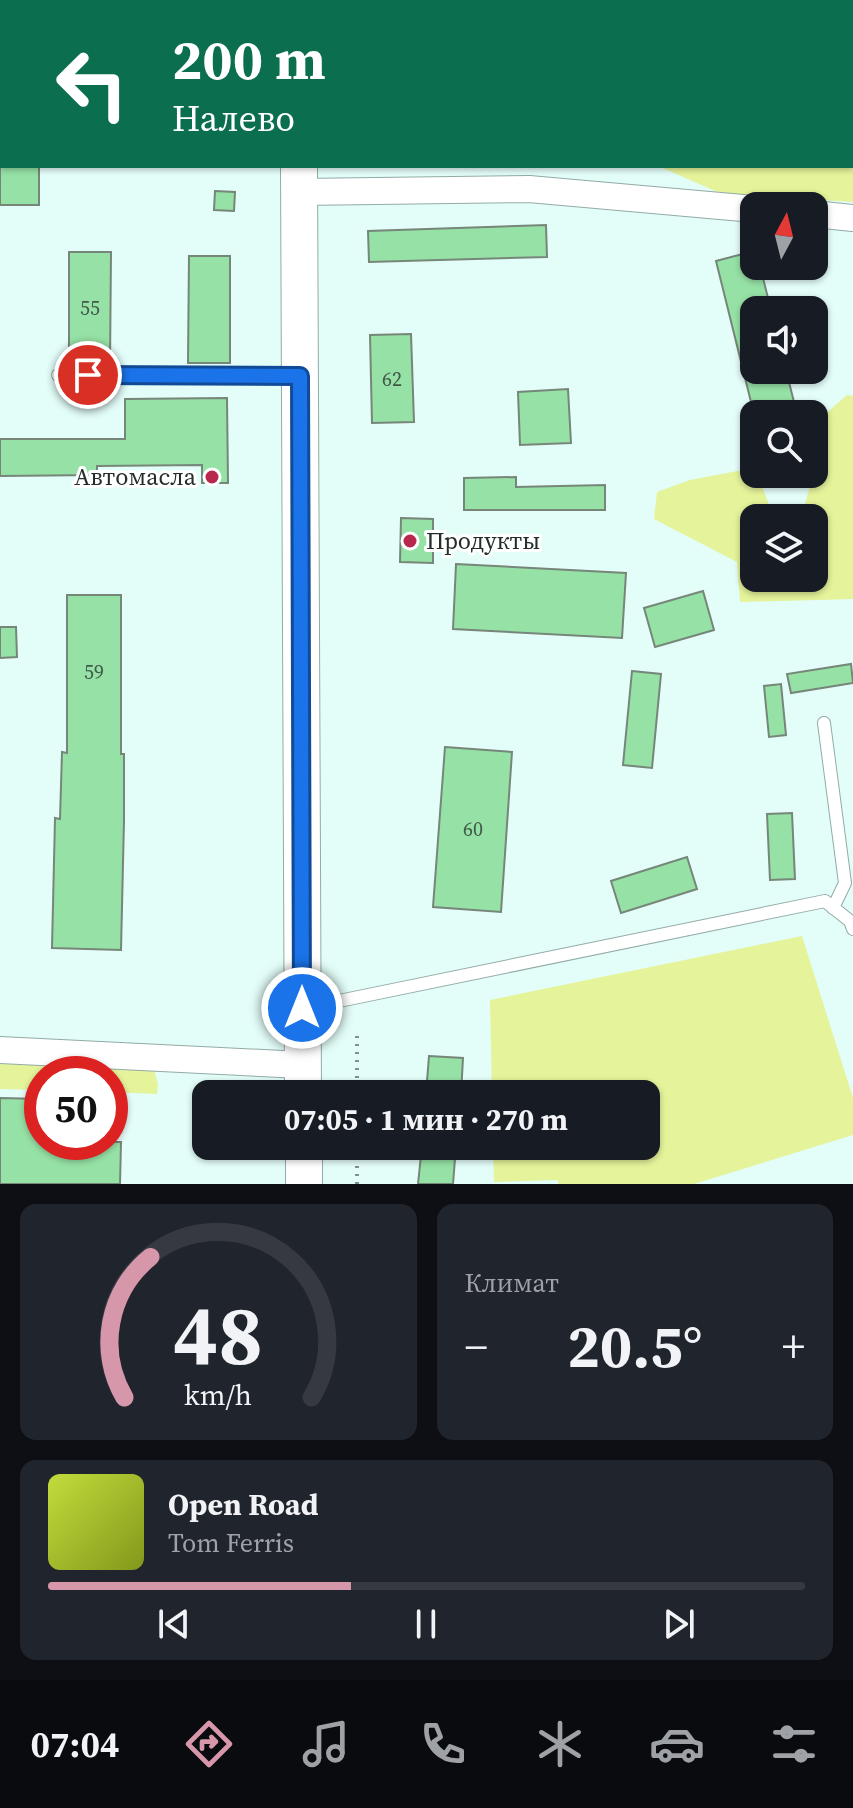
<!DOCTYPE html>
<html lang="ru">
<meta charset="utf-8">
<style>
:root{--surface:#171b24;--page:#20242c;--text:#f1f3f6;--muted:#9ea1a6;--line:#363941;--accent:#d797aa}
body{margin:0;font-family:"Source Serif 4",serif;background:var(--page);color:var(--text);height:100vh;display:flex;flex-direction:column;font-size:30px;white-space:nowrap}
*{box-sizing:border-box;margin:0}
p{font-size:26px;color:var(--muted)}
.icon{flex:none;width:44px;height:44px;fill:none;stroke:currentColor;stroke-width:2;stroke-linecap:round;stroke-linejoin:round}
.map{position:relative;height:1184px;overflow:hidden}
.sheet{display:flex;flex-direction:column;gap:20px;padding:20px;background:#0d0f14;flex:1}
.sheet>*{flex:none}
.banner{position:absolute;left:0px;top:0px;width:854px;height:168px;box-shadow:0 2px 6px #0004;background:#0b6e4f;color:#fff;overflow:hidden}
.needle{width:52px;rotate:7deg}
.fabs{position:absolute;left:740px;top:192px;display:grid;gap:16px}
.fabs a{display:grid;place-items:center;width:88px;height:88px;border-radius:16px;background:var(--surface);box-shadow:0 2px 6px #0004;font-size:40px}
.speed{position:absolute;left:24px;top:1056px;display:flex;gap:16px;font-size:40px;font-weight:700;text-align:center}
.speed>*{display:grid;place-content:center;width:104px;height:104px;border-radius:50%;background:var(--surface);box-shadow:0 2px 6px #0004;line-height:1}
.speed .limit{border:12px solid #d22;background:#fff;color:#111}
.pin{position:absolute;display:grid;place-items:center;width:68px;height:68px;color:#fff;margin:-34px;border:4px solid #fff;border-radius:50%;box-shadow:0 2px 8px #0007}
.me{position:absolute;width:88px;margin:-44px;rotate:0deg;stroke-linejoin:round;filter:drop-shadow(0 0 6px #0008)}
.turn{display:flex;align-items:center;gap:28px;height:168px;padding:0 40px;font-size:36px}
.turn .icon{width:104px;height:104px;stroke-width:2.5}
.turn b{display:block;font-size:56px;line-height:68px}
.big{font-size:60px;font-weight:700;line-height:1.1}
.sheet .tile{flex:1;display:flex;flex-direction:column;justify-content:center;gap:12px;min-width:0;padding:0 28px;border-radius:16px;background:var(--page)}
.sheet .dial{align-items:center;gap:0}
.dial svg{height:208px;overflow:visible;fill:none;stroke:var(--line);stroke-width:7;stroke-linecap:round;text-anchor:middle}
.dial text{fill:var(--text);stroke:none}
.song{display:flex;align-items:center;gap:24px}
.cover{width:96px;height:96px;border-radius:12px;background:linear-gradient(135deg,hsl(70 70% 55%),hsl(70 70% 35%))}
.played{height:8px;border-radius:4px;background:linear-gradient(90deg,var(--accent) 40%,var(--line) 40%)}
.keys{display:flex;justify-content:space-around;direction:ltr}
.heat{display:flex;justify-content:space-between;align-items:center;font-size:44px;direction:ltr}
.sheet .tiles{flex:1;display:grid;gap:20px;grid-template-columns:1fr 1fr}
.tile:last-child{grid-column:span 2}
.trip{position:absolute;left:192px;top:1080px;width:468px;height:80px;border-radius:16px;background:var(--surface);box-shadow:0 2px 6px #0004;font-weight:700;line-height:80px;text-align:center}
.tabs{display:flex;height:128px;justify-content:space-around;align-items:center;background:#090b0e;color:var(--muted)}
.tabs .icon{width:56px;height:56px}
.tabs .active{color:var(--accent)}
.tabs b{font-size:36px;color:var(--text)}
.map>svg:first-child{display:block}
.green{fill:#e5f39a}
.building{fill:#96e2a6;stroke:#768679;stroke-width:2}
.lines{fill:none;stroke-linecap:round;stroke-linejoin:round}
.service-casing{stroke:#93aba7;stroke-width:14}
.minor-casing{stroke:#93aba7;stroke-width:28}
.secondary-casing{stroke:#93aba7;stroke-width:38}
.path{stroke:#7f918e;stroke-width:4;stroke-dasharray:2 6;stroke-linecap:butt}
.service{stroke:#fff;stroke-width:12}
.minor{stroke:#fff;stroke-width:26}
.secondary{stroke:#fff;stroke-width:36}
.route-casing{stroke:#114b97;stroke-width:20}
.route{stroke:#1a73e8;stroke-width:14}
.poi-dot{fill:#b8274c;stroke:#fff;stroke-width:3}
.labels{text-anchor:middle;stroke-width:6;stroke-linejoin:round;paint-order:stroke}
.number-label{font-size:20px;fill:#405a4a}
.poi-label{font-size:24px;fill:#232d2b;stroke:#fff;text-anchor:end}
</style>
<div class="map">
<svg width="853" height="1184" viewBox="0 0 853 1184">
<rect width="100%" height="100%" fill="#e3fdf9"/>
<g class="green">
<path d="M624 0H853V202L722 194 658 166H852V2Z"/>
<path d="M847 395 853 396V599L740 602 737 562 654 519 657 492 690 480 748 469 763 489 774 518H754V578H814V518H778L804 508 811 482 808 474H814V424Z"/>
<path d="M802 936 853 1098V1135L694 1184H559L557 1180 494 1182 493 1146H646V1094H492L490 1000Z"/>
<path d="M0 1062 153 1067 158 1084 157 1094 110 1092V1074H42V1090L0 1089Z"/>
</g>
<g class="building">
<rect x="0" y="166" width="39" height="39"/>
<path d="M215 191 235 192 234 211 214 210Z"/>
<path d="M546 225 547 257 369 262 368 231Z"/>
<path d="M754 251V266H760L771 310H754V370H786L796 410 780 414H754L716 261Z"/>
<path d="M69 252H111L110 364 69 363Z"/>
<path d="M189 256H230V363H188Z"/>
<path d="M411 334 414 422 372 423 370 335Z"/>
<path d="M568 389 571 443 520 445 518 392Z"/>
<path d="M227 398 228 483H202V465L97 466V475L0 476V439H125V399Z"/>
<path d="M516 477V487L605 485V510H464V478Z"/>
<path d="M401 518 433 519V563L400 562Z"/>
<path d="M456 564 626 573 622 638 453 629Z"/>
<path d="M703 591 714 630 655 647 644 608Z"/>
<path d="M67 595H121V754H124V820L121 950 52 948 55 818 60 819 62 752 67 753Z"/>
<path d="M0 627H16L17 657 0 658Z"/>
<path d="M851 664 853 683 791 693 787 674Z"/>
<path d="M632 671 661 674 652 768 623 765Z"/>
<path d="M781 684 786 735 769 737 764 686Z"/>
<path d="M445 747 512 752 501 912 433 907Z"/>
<path d="M792 813 795 879 770 880 767 814Z"/>
<path d="M687 857 697 889 621 913 611 881Z"/>
<path d="M429 1056 463 1058 461 1094H426Z"/>
<path d="M0 1098 42 1099V1142H121L120 1184H0Z"/>
<path d="M422 1146H456L453 1184H418Z"/>
</g>
<g class="lines">
<g class="service-casing">
<g id="service">
<path d="M58 375 297 376"/>
<path d="M824 723 845 883 833 908"/>
<path d="M305 1008 825 901 850 921 853 929"/>
</g>
</g>
<g class="minor-casing">
<g id="minor">
<path d="M299 192 529 189 754 209"/>
<path d="M814 214 853 218"/>
<path d="M0 1050 302 1065"/>
</g>
</g>
<g class="secondary-casing">
<g id="secondary">
<path d="M298 0V2"/>
<path d="M299 166 303 1094"/>
<path d="M304 1146V1184"/>
</g>
</g>
<g class="path">
<path d="M357 1094V1034"/>
<path d="M357 1184V1146"/>
</g>
<use href="#service" class="service"/>
<use href="#minor" class="minor"/>
<use href="#secondary" class="secondary"/>
</g>
<g class="lines">
<g class="route-casing">
<path id="route" d="M88 375 300 376 302 1008"/>
</g>
<use href="#route" class="route"/>
</g>
<g class="poi-dot">
<circle cx="212" cy="477" r="8"/>
<circle cx="410" cy="541" r="8"/>
</g>
<g class="labels">
<g class="number-label">
<text x="90" y="315">55</text>
<text x="392" y="386">62</text>
<text x="94" y="679">59</text>
<text x="473" y="836">60</text>
</g>
<g class="poi-label">
<text x="196" y="485">Автомасла</text>
<text x="426" y="549" text-anchor="start">Продукты</text>
</g>
</g>
</svg>
<div class="fabs">
<a><svg class="needle" viewBox="-14 -14 28 28"><path d="M0-13l5 13h-10z" fill="#e53935"/><path d="M0 13l5-13h-10z" fill="#9ea1a6"/></svg></a>
<a><svg class="icon" aria-label="sound" viewBox="0 0 24 24"><path d="M4 9h4l5-4v14l-5-4H4zM17 9q2 3 0 6"/></svg></a>
<a><svg class="icon" aria-label="search" viewBox="0 0 24 24"><circle cx="10" cy="10" r="6"/><path d="M15 15l6 6"/></svg></a>
<a><svg class="icon" aria-label="layers" viewBox="0 0 24 24"><path d="M12 4l9 5-9 5-9-5zM3 14l9 5 9-5"/></svg></a>
</div>
<div class="speed"><div class="limit">50</div></div>
<div class="pin" style="left:88px;top:375px;background:#d93025"><svg class="icon" aria-label="arrive" viewBox="0 0 24 24"><path d="M6 21V4h12l-3 4 3 4H6"/></svg></div>
<svg class="me" style="left:302px;top:1008px" viewBox="-20 -20 40 40"><circle r="17" fill="#1a73e8" stroke="#fff" stroke-width="3"/><path d="M0-11L8 9 0 5-8 9z" fill="#fff"/></svg>
<div class="trip">07:05 · 1 мин · 270 m</div>
<div class="banner">
<div class="turn"><svg class="icon" aria-label="left" viewBox="0 0 24 24"><path d="M17 20v-9H6M10 6l-5 5 5 5"/></svg><div><b>200 m</b>Налево</div></div>
</div>
</div>
<section class="sheet">
<div class="tiles">
<div class="tile dial"><svg viewBox="0 0 100 80">
<path d="M14 69A42 42 0 1 1 86 69"/>
<path d="M14 69A42 42 0 0 1 24 15" stroke="#d797aa"/>
<text x="50" y="56" font-size="32" font-weight="700">48</text>
<text x="50" y="72" font-size="11">km/h</text>
</svg></div>
<div class="tile"><p>Климат</p>
<div class="heat"><a>−</a><b class="big">20.5°</b><a>+</a></div>
</div>
<div class="tile">
<div class="song"><i class="cover"></i><div><b>Open Road</b><p>Tom Ferris</p></div></div>
<div class="played"></div>
<div class="keys"><svg class="icon" aria-label="previous" viewBox="0 0 24 24"><path d="M18 5L8 12l10 7zM5 5v14"/></svg><svg class="icon" aria-label="pause" viewBox="0 0 24 24"><path d="M8 5v14M16 5v14"/></svg><svg class="icon" aria-label="next" viewBox="0 0 24 24"><path d="M6 5l10 7-10 7zM19 5v14"/></svg></div>
</div>
</div>
</section>
<nav class="tabs">
<b>07:04</b>
<svg class="icon active" aria-label="directions" viewBox="0 0 24 24"><path d="M12 3l9 9-9 9-9-9zM9 14v-3h6M13 9l2 2-2 2"/></svg>
<svg class="icon" aria-label="music" viewBox="0 0 24 24"><path d="M9 18V5l10-2v13"/><circle cx="6" cy="18" r="3"/><circle cx="16" cy="16" r="3"/></svg>
<svg class="icon" aria-label="phone" viewBox="0 0 24 24"><path d="M5 4h4l2 5-3 2q2 4 5 5l2-3 5 2v4C11 20 4 13 5 4z"/></svg>
<svg class="icon" aria-label="climate" viewBox="0 0 24 24"><path d="M12 3v18M4 7l16 10M4 17L20 7"/></svg>
<svg class="icon" aria-label="car" viewBox="0 0 24 24"><path d="M5 17H2v-5l4-1 3-4h7l3 4 3 1v5h-3M9 17h6M6 11h13"/><circle cx="7" cy="17" r="2"/><circle cx="17" cy="17" r="2"/></svg>
<svg class="icon" aria-label="filters" viewBox="0 0 24 24"><path d="M4 7h16M4 17h16"/><circle cx="9" cy="7" r="2"/><circle cx="15" cy="17" r="2"/></svg>
</nav>
